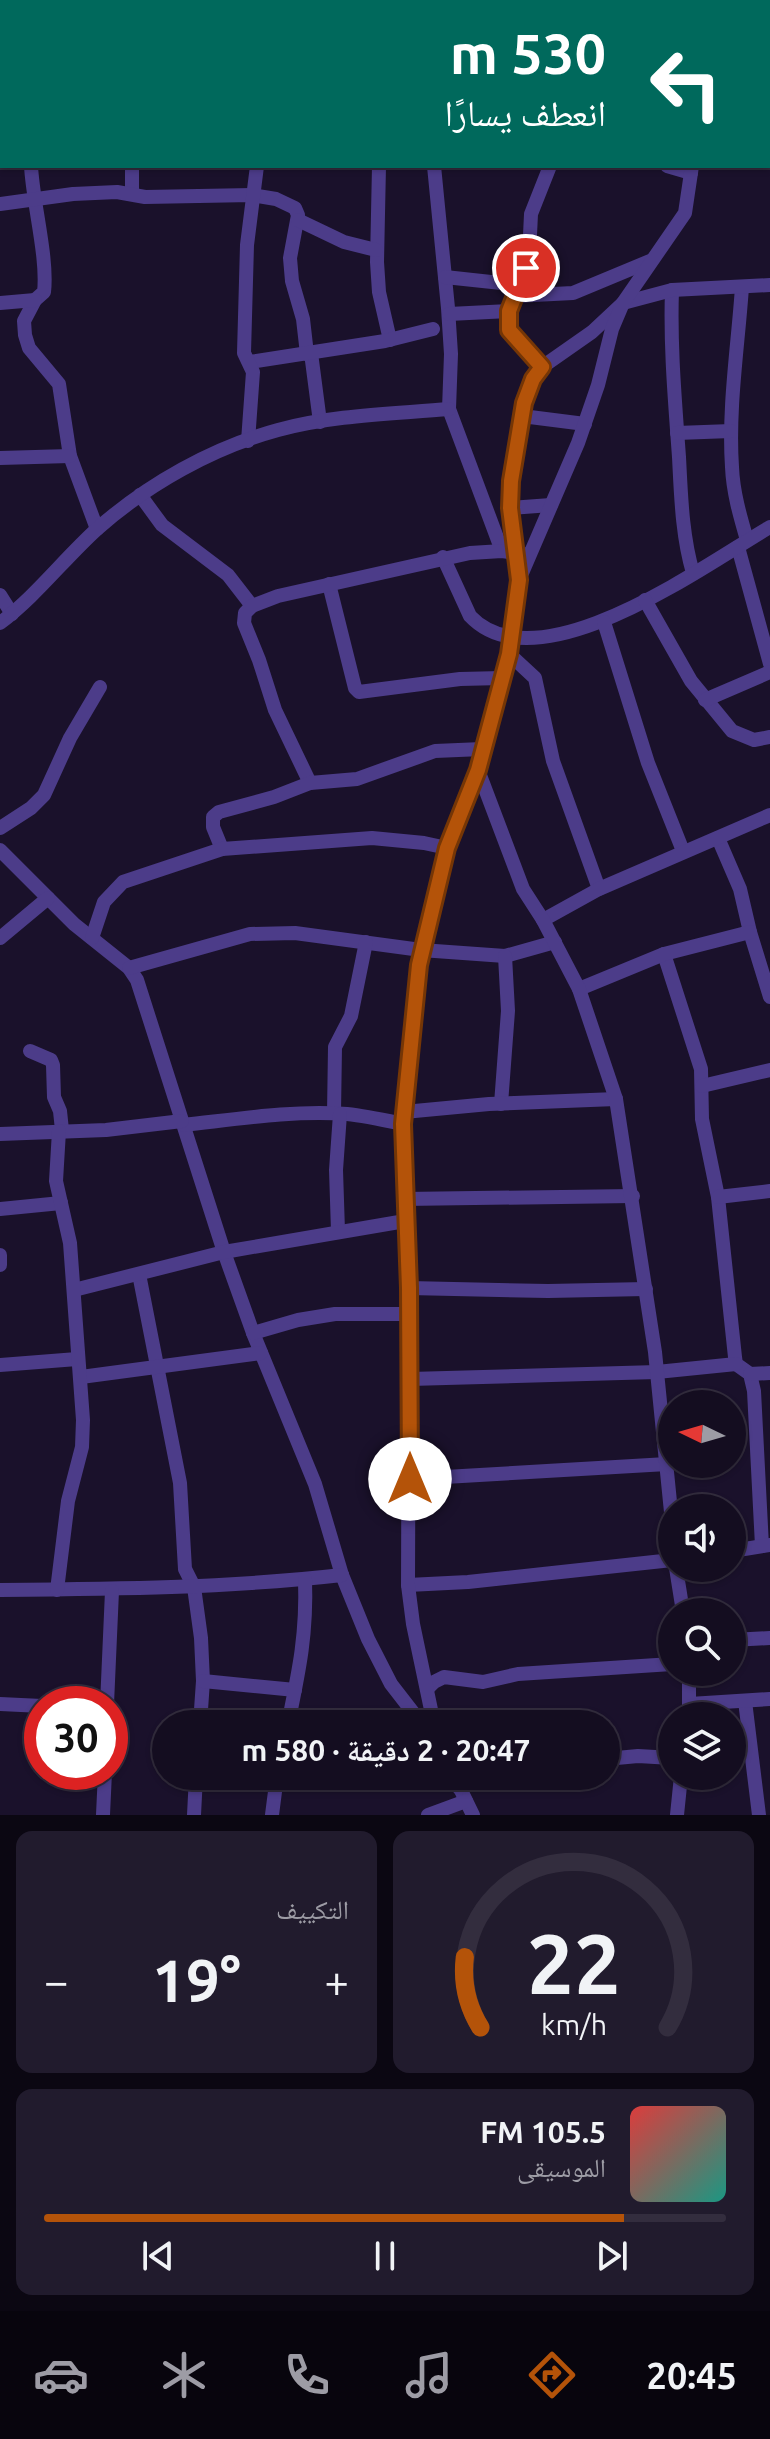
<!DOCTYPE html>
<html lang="ar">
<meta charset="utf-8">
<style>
:root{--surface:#140d20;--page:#211b2d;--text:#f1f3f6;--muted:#9d9ca5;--line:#332d3e;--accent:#b45309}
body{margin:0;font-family:Ubuntu,"Noto Naskh Arabic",sans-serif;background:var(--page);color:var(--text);direction:rtl;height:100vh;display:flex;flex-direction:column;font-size:30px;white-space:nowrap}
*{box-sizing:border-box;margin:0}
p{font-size:26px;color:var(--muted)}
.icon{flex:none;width:44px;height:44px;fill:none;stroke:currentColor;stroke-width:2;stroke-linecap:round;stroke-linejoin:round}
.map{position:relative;height:1815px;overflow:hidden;direction:ltr}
.sheet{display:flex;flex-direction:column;gap:16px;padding:16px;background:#0b0712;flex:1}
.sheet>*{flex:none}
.hud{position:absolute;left:0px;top:0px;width:770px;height:168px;box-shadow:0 2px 6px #0004,0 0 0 2px var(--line);direction:rtl;background:#00695c;color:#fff;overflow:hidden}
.needle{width:52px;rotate:275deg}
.buttons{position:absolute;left:658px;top:1390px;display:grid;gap:16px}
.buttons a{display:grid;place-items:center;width:88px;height:88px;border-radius:50%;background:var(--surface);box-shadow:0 2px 6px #0004,0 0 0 2px var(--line);font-size:40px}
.speed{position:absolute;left:24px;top:1686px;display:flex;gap:16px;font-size:40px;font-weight:700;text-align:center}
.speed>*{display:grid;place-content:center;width:104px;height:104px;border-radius:50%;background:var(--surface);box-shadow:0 2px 6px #0004,0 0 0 2px var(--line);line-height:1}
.speed .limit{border:12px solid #d22;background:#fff;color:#111}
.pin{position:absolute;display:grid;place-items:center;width:68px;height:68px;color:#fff;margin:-34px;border:4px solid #fff;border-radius:50%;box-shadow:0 2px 8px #0007}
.me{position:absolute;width:88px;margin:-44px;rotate:0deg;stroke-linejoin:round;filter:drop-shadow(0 0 6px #0008)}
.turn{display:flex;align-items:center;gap:28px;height:168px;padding:0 32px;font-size:36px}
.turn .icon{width:104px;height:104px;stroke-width:2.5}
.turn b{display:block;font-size:56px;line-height:68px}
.big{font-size:60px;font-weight:700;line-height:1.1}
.sheet .card{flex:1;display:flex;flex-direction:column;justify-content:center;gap:12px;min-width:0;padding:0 28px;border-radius:16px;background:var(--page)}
.sheet .dial{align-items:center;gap:0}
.dial svg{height:208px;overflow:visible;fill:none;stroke:var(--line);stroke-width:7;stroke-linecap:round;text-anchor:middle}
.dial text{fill:var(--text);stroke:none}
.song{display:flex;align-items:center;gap:24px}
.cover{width:96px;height:96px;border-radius:12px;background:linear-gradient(135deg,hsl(0 70% 55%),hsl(170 70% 35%))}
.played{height:8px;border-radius:4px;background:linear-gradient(90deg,var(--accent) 85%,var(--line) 85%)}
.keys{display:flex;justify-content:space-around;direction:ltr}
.heat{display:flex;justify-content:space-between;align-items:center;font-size:44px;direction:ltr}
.sheet .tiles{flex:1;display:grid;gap:16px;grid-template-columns:1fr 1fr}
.card:last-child{grid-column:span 2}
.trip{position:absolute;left:152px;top:1710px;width:468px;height:80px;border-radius:40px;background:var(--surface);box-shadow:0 2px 6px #0004,0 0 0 2px var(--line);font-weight:700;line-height:80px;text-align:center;direction:rtl}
.tabs{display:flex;height:128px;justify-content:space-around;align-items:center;background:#08050d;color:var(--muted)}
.tabs .icon{width:56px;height:56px}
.tabs .active{color:var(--accent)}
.tabs b{font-size:36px;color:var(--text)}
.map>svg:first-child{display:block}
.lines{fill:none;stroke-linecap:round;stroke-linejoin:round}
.minor{stroke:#4c3c89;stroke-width:14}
.route-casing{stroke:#753606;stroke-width:20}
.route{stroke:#b45309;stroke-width:14}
</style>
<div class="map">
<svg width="770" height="1815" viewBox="0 0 770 1815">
<rect width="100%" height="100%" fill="#1a112b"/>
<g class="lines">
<g class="minor">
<path d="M19 0V2"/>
<path d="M331 0 333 2"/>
<path d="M412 0V2"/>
<path d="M555 0 556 2"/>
<path d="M272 2V0"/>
<path d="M440 2 447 0"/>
<path d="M715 2V0"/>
<path d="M742 2 743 0"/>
<path d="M768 19H770"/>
<path d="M768 63H770"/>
<path d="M0 65H2"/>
<path d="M31 166C33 204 48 258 44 292L35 300 24 321 25 335 29 348 59 384 70 456 97 529"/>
<path d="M379 166 377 262 379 292 390 340"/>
<path d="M434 166 448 308 451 354 449 409 502 551"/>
<path d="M667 166 691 173"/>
<path d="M132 194V166"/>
<path d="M0 204 73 194 117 192 145 197 252 195 276 199 295 208 298 215 290 258 292 281 303 319 307 354"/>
<path d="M298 220 344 242 376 250"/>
<path d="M445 277 519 285"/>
<path d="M742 287C738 346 728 408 732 467 733 492 740 516 747 540"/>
<path d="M672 290C670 346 675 401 679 457 681 495 682 536 693 573"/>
<path d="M514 296 573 293 650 261"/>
<path d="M0 303 35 300"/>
<path d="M449 314 509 311"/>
<path d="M311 353 320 422"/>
<path d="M250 362 385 341 433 329"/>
<path d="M542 367 509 330V311L529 256 531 214 550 166"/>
<path d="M522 416 585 424"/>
<path d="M677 433 731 431"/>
<path d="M248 441 253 372 244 353 247 245 257 166"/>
<path d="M0 458 70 456"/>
<path d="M140 495 162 525 228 575 252 606"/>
<path d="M510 508 551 505"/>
<path d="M738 547 770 664"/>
<path d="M443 557 470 616C538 688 706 564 770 527"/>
<path d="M517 560 510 508 511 481 524 403 533 379 542 367 592 332 623 303 672 290 770 285"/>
<path d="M329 584 355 688 359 692 460 679 502 678"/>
<path d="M0 595 12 614"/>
<path d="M645 600 691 681 732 731 754 740 770 737"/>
<path d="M604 622 648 763 683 851"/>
<path d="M0 623C36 596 63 560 97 529 148 484 212 448 278 430 333 415 392 414 449 409"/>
<path d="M509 654 535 678 553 761 599 889"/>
<path d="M705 700 770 672"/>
<path d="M310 783 275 710 259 660 244 623 245 613 252 606 278 596 470 553 502 551 529 555"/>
<path d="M0 828 31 808 44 795 70 738 100 687"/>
<path d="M718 838 740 889 750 932 770 997"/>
<path d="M222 849 213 827V817L219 812 274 797 310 783 357 779 435 751 482 749"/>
<path d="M0 850 74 924 129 968 137 980 224 1252 253 1333 315 1484 342 1575 368 1639 391 1684 422 1724"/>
<path d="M543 920 599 889 770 815"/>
<path d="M0 938 48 898"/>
<path d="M92 938 104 902 123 882 222 849 372 838 424 843 447 848"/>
<path d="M664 954 701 1069 702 1119 718 1197 735 1357 736 1364 750 1374 754 1391 762 1546"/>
<path d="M129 968 250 934 295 933 421 950 505 956 555 942"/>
<path d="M579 989 664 954 750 932"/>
<path d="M30 1051 51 1060 53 1065 54 1097 60 1111 62 1130"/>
<path d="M702 1086 770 1070"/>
<path d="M501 1104 508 1011 505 956"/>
<path d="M404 1112 489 1104 616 1099"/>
<path d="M334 1113 335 1047 351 1016 366 942"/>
<path d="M184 1125C238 1119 293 1110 347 1114 366 1116 384 1120 403 1124"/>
<path d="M0 1134 106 1130 182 1121"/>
<path d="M718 1197 770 1191"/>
<path d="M404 1199 633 1196"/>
<path d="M0 1209 61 1203"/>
<path d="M338 1231 336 1170 340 1114"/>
<path d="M0 1255V1265"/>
<path d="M139 1274 180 1483 185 1569 194 1587 201 1638 203 1681 200 1724"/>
<path d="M409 1288 548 1291 646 1289"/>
<path d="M74 1290 224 1252 405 1221"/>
<path d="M253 1333 298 1320 335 1314H409"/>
<path d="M0 1365 77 1359"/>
<path d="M750 1374 770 1373"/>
<path d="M81 1377 261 1353"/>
<path d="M410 1379 657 1372 736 1364"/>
<path d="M410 1479 667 1464"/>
<path d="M672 1522 655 1352 616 1099 579 989 543 920 523 889 478 770 509 654 519 580 578 443 598 385 612 329 623 303 685 213 692 166"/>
<path d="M732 1551 770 1545"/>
<path d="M676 1568 683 1612"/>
<path d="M408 1585 468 1582 672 1560"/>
<path d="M0 1590C115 1589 228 1588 342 1575"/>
<path d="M57 1590 68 1501 82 1447 83 1420 70 1243 56 1181 59 1131"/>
<path d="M732 1640 770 1638"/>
<path d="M203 1681 295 1690"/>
<path d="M428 1688 434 1682 444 1677 483 1682 518 1674 672 1664"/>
<path d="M745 1701 759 1815"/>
<path d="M0 1704 42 1706"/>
<path d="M107 1704 112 1591"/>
<path d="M690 1704 770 1699"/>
<path d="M689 1716V1672"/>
<path d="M288 1724C299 1671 307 1634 305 1579"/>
<path d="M434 1724 413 1624 408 1585 409 1288 404 1185V1112L421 950 447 848 478 770"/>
<path d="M606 1759 638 1756 672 1758"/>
<path d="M454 1776 473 1815"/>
<path d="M459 1788 490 1776"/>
<path d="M103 1815 105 1772"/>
<path d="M194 1815 196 1776"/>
<path d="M272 1815 277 1776"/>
<path d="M428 1815 466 1801"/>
<path d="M677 1815 681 1776"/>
</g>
</g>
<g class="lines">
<g class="route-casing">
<path id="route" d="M410 1479 409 1288 403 1124 419 965 447 848 478 770 509 654 519 580 510 508 511 481 524 403 533 379 542 367 509 330V311L526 268"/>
</g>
<use href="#route" class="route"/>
</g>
</svg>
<div class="buttons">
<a><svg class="needle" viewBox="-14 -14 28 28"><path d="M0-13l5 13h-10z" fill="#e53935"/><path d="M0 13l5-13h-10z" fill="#9d9ca5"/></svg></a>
<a><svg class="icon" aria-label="sound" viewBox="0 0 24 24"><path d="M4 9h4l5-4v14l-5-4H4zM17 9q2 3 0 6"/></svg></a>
<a><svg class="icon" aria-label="search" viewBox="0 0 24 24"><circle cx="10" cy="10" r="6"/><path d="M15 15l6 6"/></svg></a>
<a><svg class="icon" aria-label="layers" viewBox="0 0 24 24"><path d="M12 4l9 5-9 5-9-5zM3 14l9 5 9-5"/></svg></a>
</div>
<div class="speed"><div class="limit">30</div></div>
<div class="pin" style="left:526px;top:268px;background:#d93025"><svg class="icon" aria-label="arrive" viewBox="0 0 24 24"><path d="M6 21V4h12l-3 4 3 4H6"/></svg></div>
<svg class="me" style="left:410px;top:1479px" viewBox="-20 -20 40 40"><circle r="19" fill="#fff"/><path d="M0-13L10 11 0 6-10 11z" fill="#b45309"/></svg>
<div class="trip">20:47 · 2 دقيقة · 580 m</div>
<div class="hud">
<div class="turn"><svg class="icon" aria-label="left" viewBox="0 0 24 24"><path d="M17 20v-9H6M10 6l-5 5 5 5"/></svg><div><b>530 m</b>انعطف يسارًا</div></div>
</div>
</div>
<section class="sheet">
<div class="tiles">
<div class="card dial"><svg viewBox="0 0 100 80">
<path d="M14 69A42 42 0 1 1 86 69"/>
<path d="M14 69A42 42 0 0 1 8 42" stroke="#b45309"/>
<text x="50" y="56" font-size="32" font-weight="700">22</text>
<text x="50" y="72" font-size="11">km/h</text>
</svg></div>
<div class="card"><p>التكييف</p>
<div class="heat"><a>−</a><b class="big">19°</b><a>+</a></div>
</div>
<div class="card">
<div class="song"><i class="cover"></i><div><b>105.5 FM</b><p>الموسيقى</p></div></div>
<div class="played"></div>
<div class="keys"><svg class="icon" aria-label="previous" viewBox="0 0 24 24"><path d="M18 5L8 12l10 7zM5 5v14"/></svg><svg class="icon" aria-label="pause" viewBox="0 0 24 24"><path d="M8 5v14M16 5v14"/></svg><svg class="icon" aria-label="next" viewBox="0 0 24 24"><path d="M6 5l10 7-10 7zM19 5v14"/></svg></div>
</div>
</div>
</section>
<nav class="tabs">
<b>20:45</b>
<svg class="icon active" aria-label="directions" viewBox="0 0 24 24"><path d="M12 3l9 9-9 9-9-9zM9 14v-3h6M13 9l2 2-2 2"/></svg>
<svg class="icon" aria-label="music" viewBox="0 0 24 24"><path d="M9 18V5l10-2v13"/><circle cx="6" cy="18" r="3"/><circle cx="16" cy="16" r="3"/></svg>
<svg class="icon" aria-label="phone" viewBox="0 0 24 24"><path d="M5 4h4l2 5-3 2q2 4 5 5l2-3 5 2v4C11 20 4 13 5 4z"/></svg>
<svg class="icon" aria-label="climate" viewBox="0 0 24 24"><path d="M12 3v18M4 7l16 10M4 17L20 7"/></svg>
<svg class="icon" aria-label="car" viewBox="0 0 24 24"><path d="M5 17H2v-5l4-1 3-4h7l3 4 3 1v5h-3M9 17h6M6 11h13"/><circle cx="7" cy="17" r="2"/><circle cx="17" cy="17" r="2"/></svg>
</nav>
